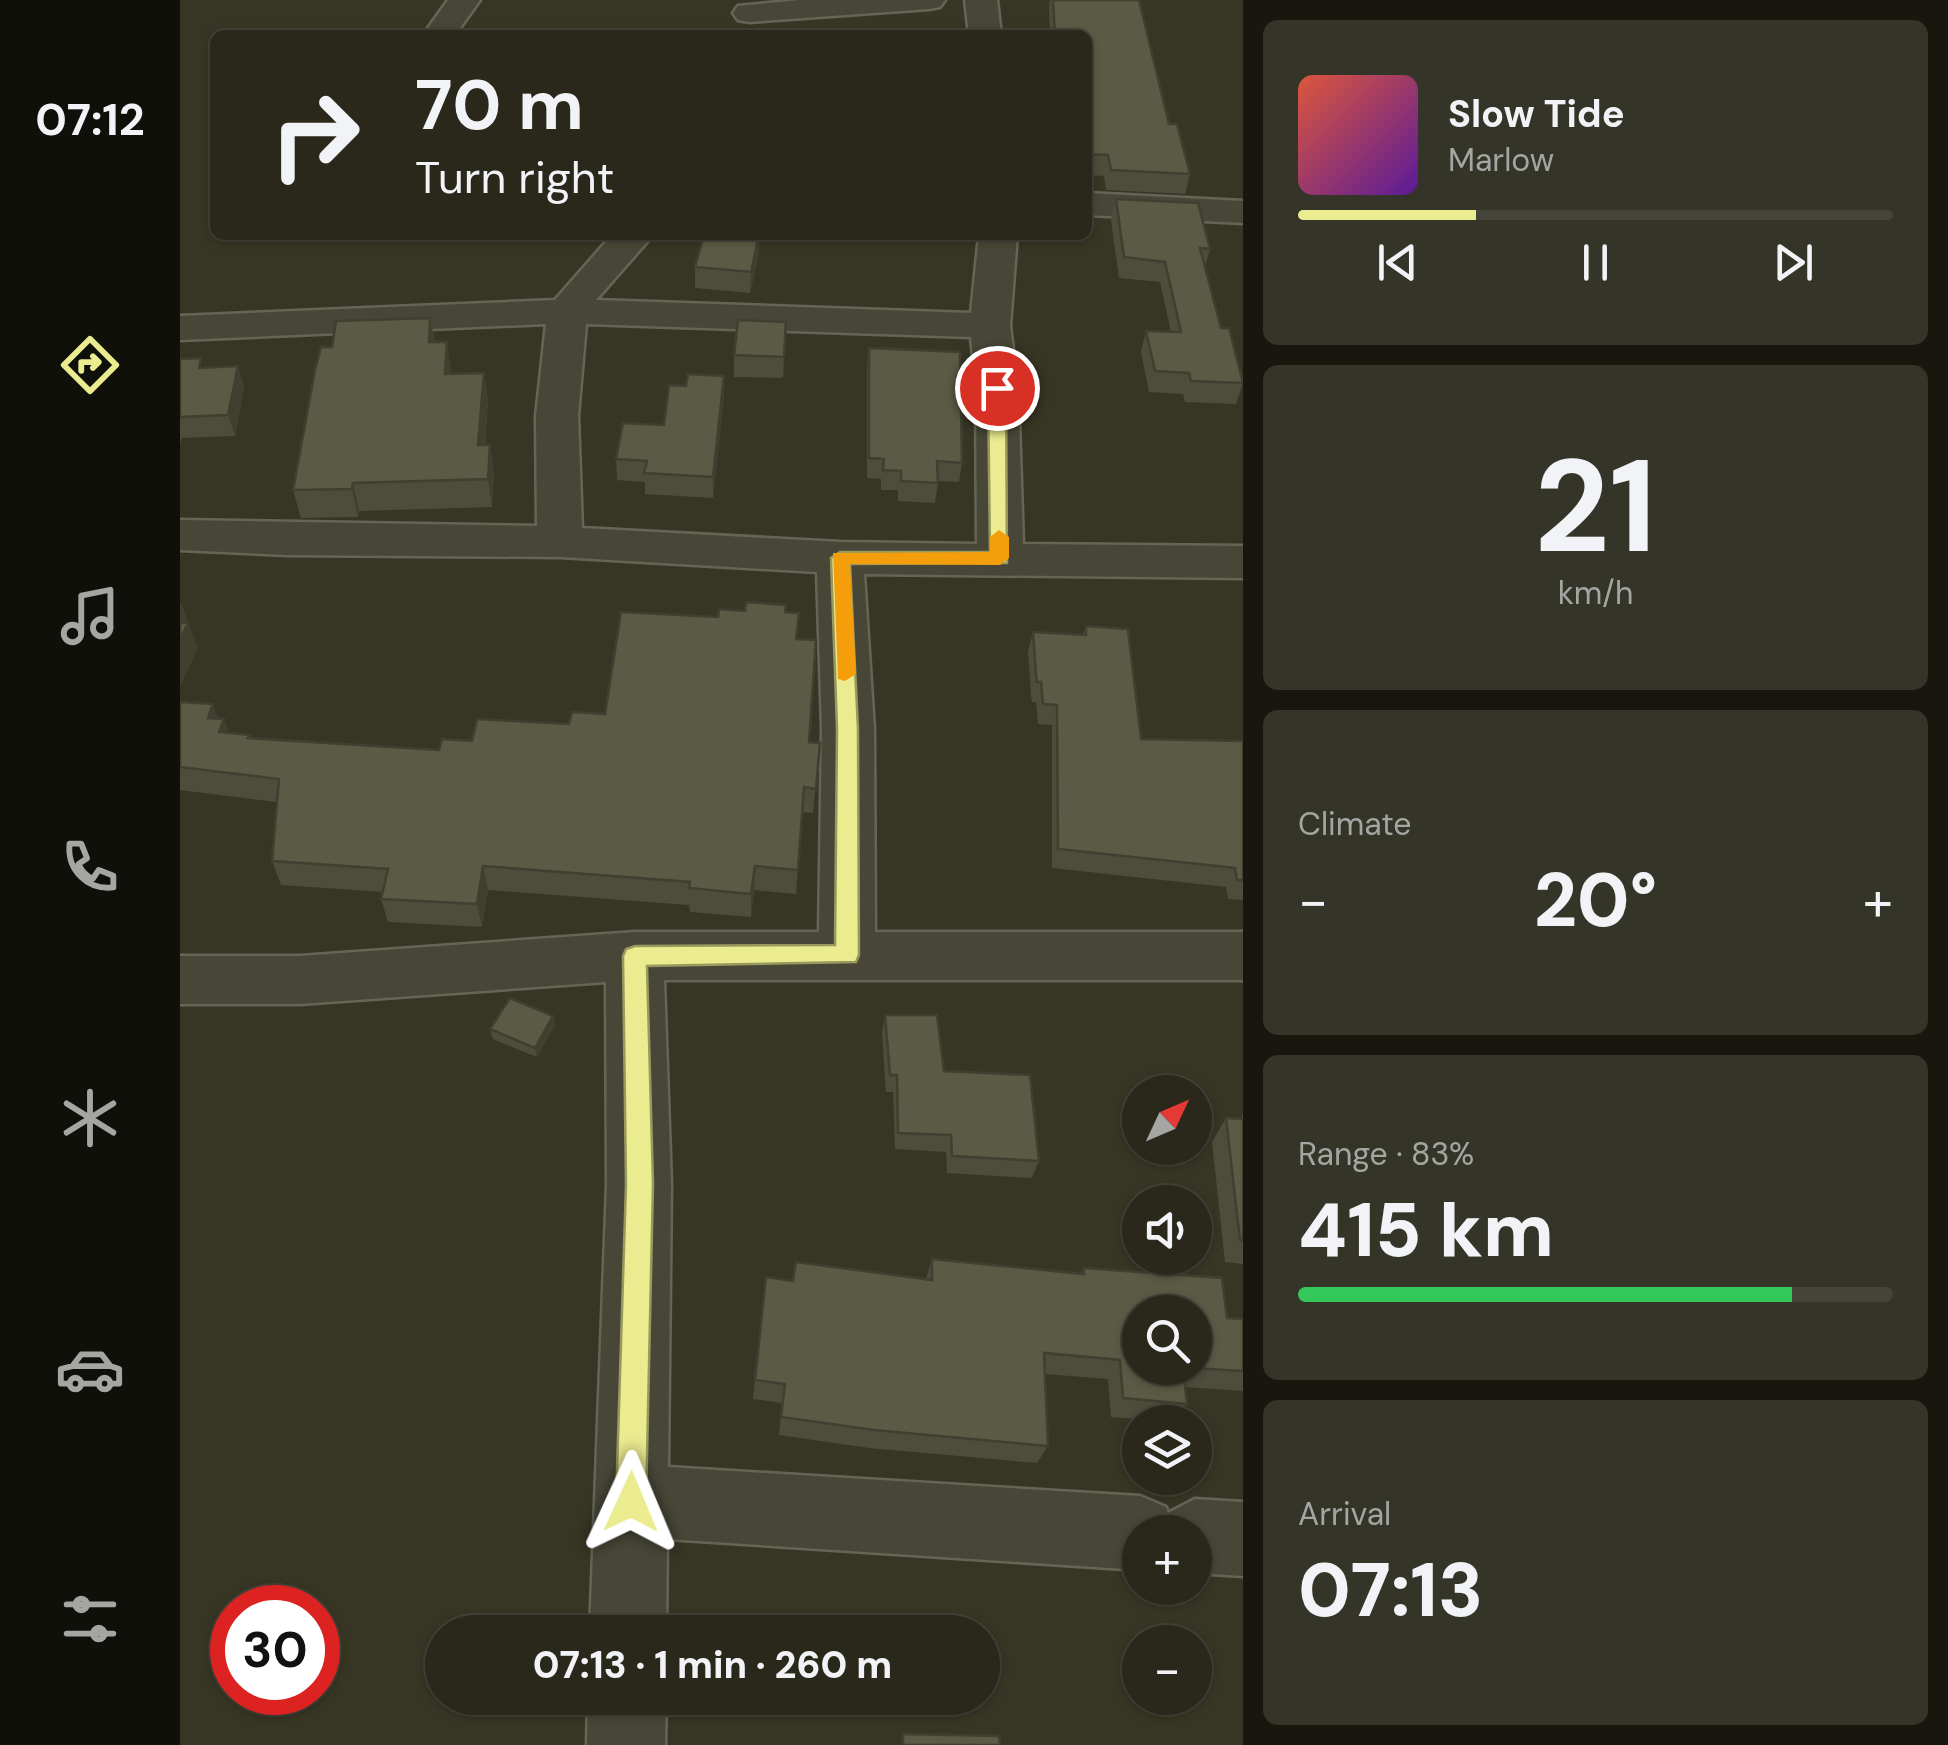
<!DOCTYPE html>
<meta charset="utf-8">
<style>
:root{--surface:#29281b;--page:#353428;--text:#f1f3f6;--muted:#a5a6a3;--line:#45443a;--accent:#ebeb90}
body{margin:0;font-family:"DM Sans",sans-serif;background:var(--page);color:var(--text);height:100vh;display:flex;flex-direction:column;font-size:38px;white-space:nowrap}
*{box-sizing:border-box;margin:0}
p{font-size:32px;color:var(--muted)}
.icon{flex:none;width:55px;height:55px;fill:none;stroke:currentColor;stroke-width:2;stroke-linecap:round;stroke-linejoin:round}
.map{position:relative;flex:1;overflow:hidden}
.drawer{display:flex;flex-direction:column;gap:20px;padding:20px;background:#17160f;width:705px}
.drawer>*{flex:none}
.guide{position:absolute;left:30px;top:30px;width:882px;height:210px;border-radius:15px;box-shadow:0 2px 8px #0004,0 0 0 2px var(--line);background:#29281b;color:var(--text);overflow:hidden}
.needle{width:65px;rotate:46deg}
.tools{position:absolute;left:942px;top:1075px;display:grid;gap:20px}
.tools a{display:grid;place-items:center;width:90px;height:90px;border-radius:50%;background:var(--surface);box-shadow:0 2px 8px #0004,0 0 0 2px var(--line);font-size:50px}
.speed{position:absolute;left:30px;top:1585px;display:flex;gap:20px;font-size:50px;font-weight:700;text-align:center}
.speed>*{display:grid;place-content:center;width:130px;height:130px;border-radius:50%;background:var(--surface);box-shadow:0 2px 8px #0004,0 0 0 2px var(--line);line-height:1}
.speed .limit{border:15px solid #d22;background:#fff;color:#111}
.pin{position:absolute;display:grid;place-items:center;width:85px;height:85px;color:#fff;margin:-42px;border:5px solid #fff;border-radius:50%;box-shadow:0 2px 10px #0007}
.me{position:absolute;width:110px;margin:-55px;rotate:1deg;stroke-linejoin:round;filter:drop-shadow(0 0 8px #0008)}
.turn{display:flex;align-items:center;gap:35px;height:210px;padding:0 40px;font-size:45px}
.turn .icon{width:130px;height:130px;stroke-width:2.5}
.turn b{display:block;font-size:70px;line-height:85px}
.big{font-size:75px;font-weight:800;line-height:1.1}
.drawer .tile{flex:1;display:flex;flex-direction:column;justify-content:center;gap:15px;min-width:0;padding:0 35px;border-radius:15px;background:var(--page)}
.drawer .dial{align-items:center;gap:0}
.dial b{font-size:130px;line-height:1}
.song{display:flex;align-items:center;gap:30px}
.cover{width:120px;height:120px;border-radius:15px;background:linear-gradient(135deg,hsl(10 70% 55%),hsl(270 70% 35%))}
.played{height:10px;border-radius:5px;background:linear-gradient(90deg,var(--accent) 30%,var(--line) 30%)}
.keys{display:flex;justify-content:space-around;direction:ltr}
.heat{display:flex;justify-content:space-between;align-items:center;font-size:55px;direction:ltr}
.charge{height:15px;border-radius:8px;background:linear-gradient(90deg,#34c759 83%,var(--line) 0)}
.trip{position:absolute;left:245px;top:1615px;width:575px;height:100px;border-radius:50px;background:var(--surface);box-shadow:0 2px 8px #0004,0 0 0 2px var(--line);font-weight:800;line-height:100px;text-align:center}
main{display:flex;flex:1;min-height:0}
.tabs{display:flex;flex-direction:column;width:180px;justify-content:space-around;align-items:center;background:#10100b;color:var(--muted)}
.tabs .icon{width:70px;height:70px}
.tabs .current{color:var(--accent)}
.tabs b{font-size:45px;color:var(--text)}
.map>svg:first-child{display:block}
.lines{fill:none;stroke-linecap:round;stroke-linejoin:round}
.minor-casing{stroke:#656555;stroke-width:5}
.minor{fill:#484737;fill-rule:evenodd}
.wall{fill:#4e4d3b}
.shaded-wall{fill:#403f30}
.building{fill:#5b5a45;stroke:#403f30;stroke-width:2.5}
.route{fill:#ebeb90;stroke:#99995e;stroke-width:2.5}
.slow{fill:#f59e0b}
</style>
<main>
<nav class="tabs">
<b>07:12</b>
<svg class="icon current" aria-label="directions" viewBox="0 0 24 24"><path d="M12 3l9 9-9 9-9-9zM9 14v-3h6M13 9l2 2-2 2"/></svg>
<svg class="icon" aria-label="music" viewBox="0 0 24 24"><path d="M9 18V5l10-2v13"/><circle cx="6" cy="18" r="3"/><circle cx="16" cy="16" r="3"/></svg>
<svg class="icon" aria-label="phone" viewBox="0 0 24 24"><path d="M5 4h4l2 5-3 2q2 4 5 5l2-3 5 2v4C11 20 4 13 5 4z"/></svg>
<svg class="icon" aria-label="climate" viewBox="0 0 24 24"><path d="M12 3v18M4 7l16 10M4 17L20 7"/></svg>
<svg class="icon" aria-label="car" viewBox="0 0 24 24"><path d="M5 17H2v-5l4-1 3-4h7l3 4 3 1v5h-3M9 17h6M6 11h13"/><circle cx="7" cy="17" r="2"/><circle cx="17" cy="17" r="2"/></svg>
<svg class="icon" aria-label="filters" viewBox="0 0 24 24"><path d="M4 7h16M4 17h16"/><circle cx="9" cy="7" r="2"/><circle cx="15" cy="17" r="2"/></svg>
</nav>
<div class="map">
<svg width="1063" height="1745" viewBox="0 0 1063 1745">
<rect width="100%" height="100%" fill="#373624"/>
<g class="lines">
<g class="minor-casing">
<g id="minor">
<path d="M268 0H300L275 35H243Z"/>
<path d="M619 0H765L760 7 749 9 569 22 558 20 553 13 558 6Z"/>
<path d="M785 0H817L821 35H789Z"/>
<path d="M908 193 1063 201V223L908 215Z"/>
<path d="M432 235H473L416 300 791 313 799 235H837L830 326 838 388 843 544 1063 546V578L684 574 694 729 695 932H1063V980H484L491 1184 488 1467 960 1496 986 1507 988 1513 1015 1499 1063 1502V1576L1015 1573V1532H960V1570L487 1539 486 1632H410L427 1184 426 982 120 1004H0V956H120L455 932H639L642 729 637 572 380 557 107 555 0 550V520L357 526 356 416 366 324 0 340V316L375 300ZM406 324 791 337 796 388 797 544 660 542 402 528 398 416Z"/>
<path d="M408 1698H486L485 1745H407Z"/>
</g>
</g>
<use href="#minor" class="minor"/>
</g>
<g class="wall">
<path d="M870 0H959L989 124 1010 174 1005 194 926 190 924 176 908 175V35H870L869 9Z"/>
<path d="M936 199 1030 249 1025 267 1041 328 1063 383 1056 404 1005 402 1003 394 969 392 961 352 966 331 991 332 980 282 939 278 931 220Z"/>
<path d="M579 253 570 293 515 288V267Z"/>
<path d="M250 318 255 342H267L271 374 304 373 308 401 305 445H310L314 473 312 507 179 511 178 517 121 518 113 490 152 347Z"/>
<path d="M606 322 603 378 554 377V355Z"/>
<path d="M689 348 782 463 779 482 758 481 755 503 718 501V490H701V479L687 478V367Z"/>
<path d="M0 359 24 368 58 366 64 387 55 436 2 438 0 443Z"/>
<path d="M544 397 533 498 465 494V482L437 480 436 459 484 425Z"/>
<path d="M606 613 617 639 629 742 640 743 633 813 622 812 616 894 574 890 571 917 510 912 509 905 308 890 302 927 208 922 201 899 203 892 101 885 92 861 97 802 0 790V702L38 719 49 733 70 735 71 738 259 750 292 741 389 724 425 714 538 617Z"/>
<path d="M906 626 961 739 1063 741V900L1048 899 1046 887 872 868V725L858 724 856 702H852L851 695 848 652 853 632 903 635Z"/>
<path d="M705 1015 859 1161 852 1178 767 1173 766 1152 715 1149 713 1092H706L702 1033Z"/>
<path d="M373 1016 375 1025 357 1057 313 1039 310 1029Z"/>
<path d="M1063 1114V1264L1045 1262 1032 1142 1046 1118 1060 1119Z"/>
<path d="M752 1259 901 1273 904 1268 1047 1318 1063 1319V1391L1005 1387 1007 1404 993 1422 931 1417 928 1379 865 1374 868 1446 857 1463 689 1448 599 1435 602 1403 573 1399 575 1380 613 1281 746 1279Z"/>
</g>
<g class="shaded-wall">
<path d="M580 235 579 253 570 293 571 272Z"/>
<path d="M250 318 255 345 249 342Z"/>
<path d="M267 342 271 369 269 402 265 374Z"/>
<path d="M58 366 64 387 55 436 48 415Z"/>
<path d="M304 373 308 401 302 473 298 445Z"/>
<path d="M544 376V397L533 498V477Z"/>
<path d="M310 445 314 473 312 507 308 479Z"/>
<path d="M173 483 179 511 178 517 172 489Z"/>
<path d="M1 603 18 648 0 687V605Z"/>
<path d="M33 704 41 726 44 719 53 744 48 757 28 718Z"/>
<path d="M303 866 308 890 302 927 297 904Z"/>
<path d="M575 866 574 890 571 917V894Z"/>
<path d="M373 1016 375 1025 357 1057 355 1048Z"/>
</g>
<g class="building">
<path d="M873 0H959L989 124H997L1010 174 931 170 928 155 908 154V35H875Z"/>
<path d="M936 199 1018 203 1030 249 1020 248 1041 328H1049L1063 383 1011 381 1009 373 975 371 966 331 1001 332 985 262 944 257Z"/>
<path d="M524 235H579L571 272 515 267Z"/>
<path d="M250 318 249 342H267L265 374 304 373 298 445H310L308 479 173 483 172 489 113 490 135 370 141 347H152L156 321Z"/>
<path d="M558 320 606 322 604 357 554 355Z"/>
<path d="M689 348 780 352 782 463 757 461 758 483 721 481V471L703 470 704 459 689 458Z"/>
<path d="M21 358 19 368 58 366 48 415 0 417V359Z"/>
<path d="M508 374 544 376 533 477 464 473 467 461 436 459 443 423 484 425 489 385 506 386Z"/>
<path d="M566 602 606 605 605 612 619 613 616 639 636 640 629 742 640 743 636 789 624 787 618 870 575 866 571 894 509 888 510 882 303 866 297 904 201 899 208 869 92 861 99 779 0 767V702L33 704 28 718 44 719 39 732 70 735 68 738 259 750 262 739 292 741 297 719 389 724 392 712 425 714 441 612 538 617 539 609 565 611Z"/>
<path d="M0 622 8 623 0 640Z"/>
<path d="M906 626 948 629 961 739 1063 741V880H1057L1055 868 878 849 877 705 863 704 861 682H857L856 675 853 632 906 635Z"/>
<path d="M330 998 373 1016 355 1048 310 1029Z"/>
<path d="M705 1015H757L764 1071 850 1075 859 1161 772 1156 771 1135 718 1133 717 1075H710Z"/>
<path d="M1046 1118 1063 1119V1241L1060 1240Z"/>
<path d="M752 1259 904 1274V1268L1042 1278 1047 1318 1063 1319V1371L1012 1368H1015V1312H960V1368H1003L1007 1404 943 1398 940 1360 864 1353 868 1446 694 1430 601 1417 605 1384 575 1380 586 1277 613 1281 616 1262 752 1280Z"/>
<path d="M723 1734 819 1736 820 1745H723Z"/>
</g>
<path class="route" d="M817 383 826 388 827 563 670 564 678 729 679 955 676 962 467 966 473 1184 466 1502 462 1512 451 1516 441 1512 436 1502 446 1184 443 956 446 949 455 946 655 945 657 729 651 558 660 552H810L808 388Z"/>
<path class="slow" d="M819 530 829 537V558L820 565 670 564 676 674 665 681 658 679 653 553 810 552V537Z"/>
</svg>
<div class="tools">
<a><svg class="needle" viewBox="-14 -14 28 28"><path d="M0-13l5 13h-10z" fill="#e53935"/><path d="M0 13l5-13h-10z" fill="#a5a6a3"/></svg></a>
<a><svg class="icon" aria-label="sound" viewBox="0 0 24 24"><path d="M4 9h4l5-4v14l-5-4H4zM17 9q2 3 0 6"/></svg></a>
<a><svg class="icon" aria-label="search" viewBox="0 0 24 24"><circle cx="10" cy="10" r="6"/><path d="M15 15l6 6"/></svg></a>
<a><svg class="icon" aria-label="layers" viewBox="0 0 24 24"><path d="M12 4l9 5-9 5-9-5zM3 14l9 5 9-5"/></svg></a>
<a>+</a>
<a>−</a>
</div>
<div class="speed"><div class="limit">30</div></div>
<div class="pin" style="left:817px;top:388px;background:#d93025"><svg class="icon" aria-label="arrive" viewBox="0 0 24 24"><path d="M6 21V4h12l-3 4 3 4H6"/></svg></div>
<svg class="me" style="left:451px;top:1502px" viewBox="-20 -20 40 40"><path d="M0-17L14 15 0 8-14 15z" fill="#ebeb90" stroke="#fff" stroke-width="4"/></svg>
<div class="trip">07:13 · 1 min · 260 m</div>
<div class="guide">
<div class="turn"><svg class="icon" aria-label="right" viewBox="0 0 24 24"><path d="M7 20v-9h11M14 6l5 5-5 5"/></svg><div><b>70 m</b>Turn right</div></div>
</div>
</div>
<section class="drawer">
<div class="tile">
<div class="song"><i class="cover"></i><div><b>Slow Tide</b><p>Marlow</p></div></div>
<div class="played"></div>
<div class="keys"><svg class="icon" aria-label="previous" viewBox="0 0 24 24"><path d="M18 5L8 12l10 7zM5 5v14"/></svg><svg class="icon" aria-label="pause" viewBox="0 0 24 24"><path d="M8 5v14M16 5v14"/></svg><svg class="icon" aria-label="next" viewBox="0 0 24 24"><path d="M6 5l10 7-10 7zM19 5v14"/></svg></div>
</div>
<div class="tile dial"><b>21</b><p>km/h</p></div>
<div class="tile"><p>Climate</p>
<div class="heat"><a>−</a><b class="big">20°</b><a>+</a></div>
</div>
<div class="tile"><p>Range · 83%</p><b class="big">415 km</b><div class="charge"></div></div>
<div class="tile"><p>Arrival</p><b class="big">07:13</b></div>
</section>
</main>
